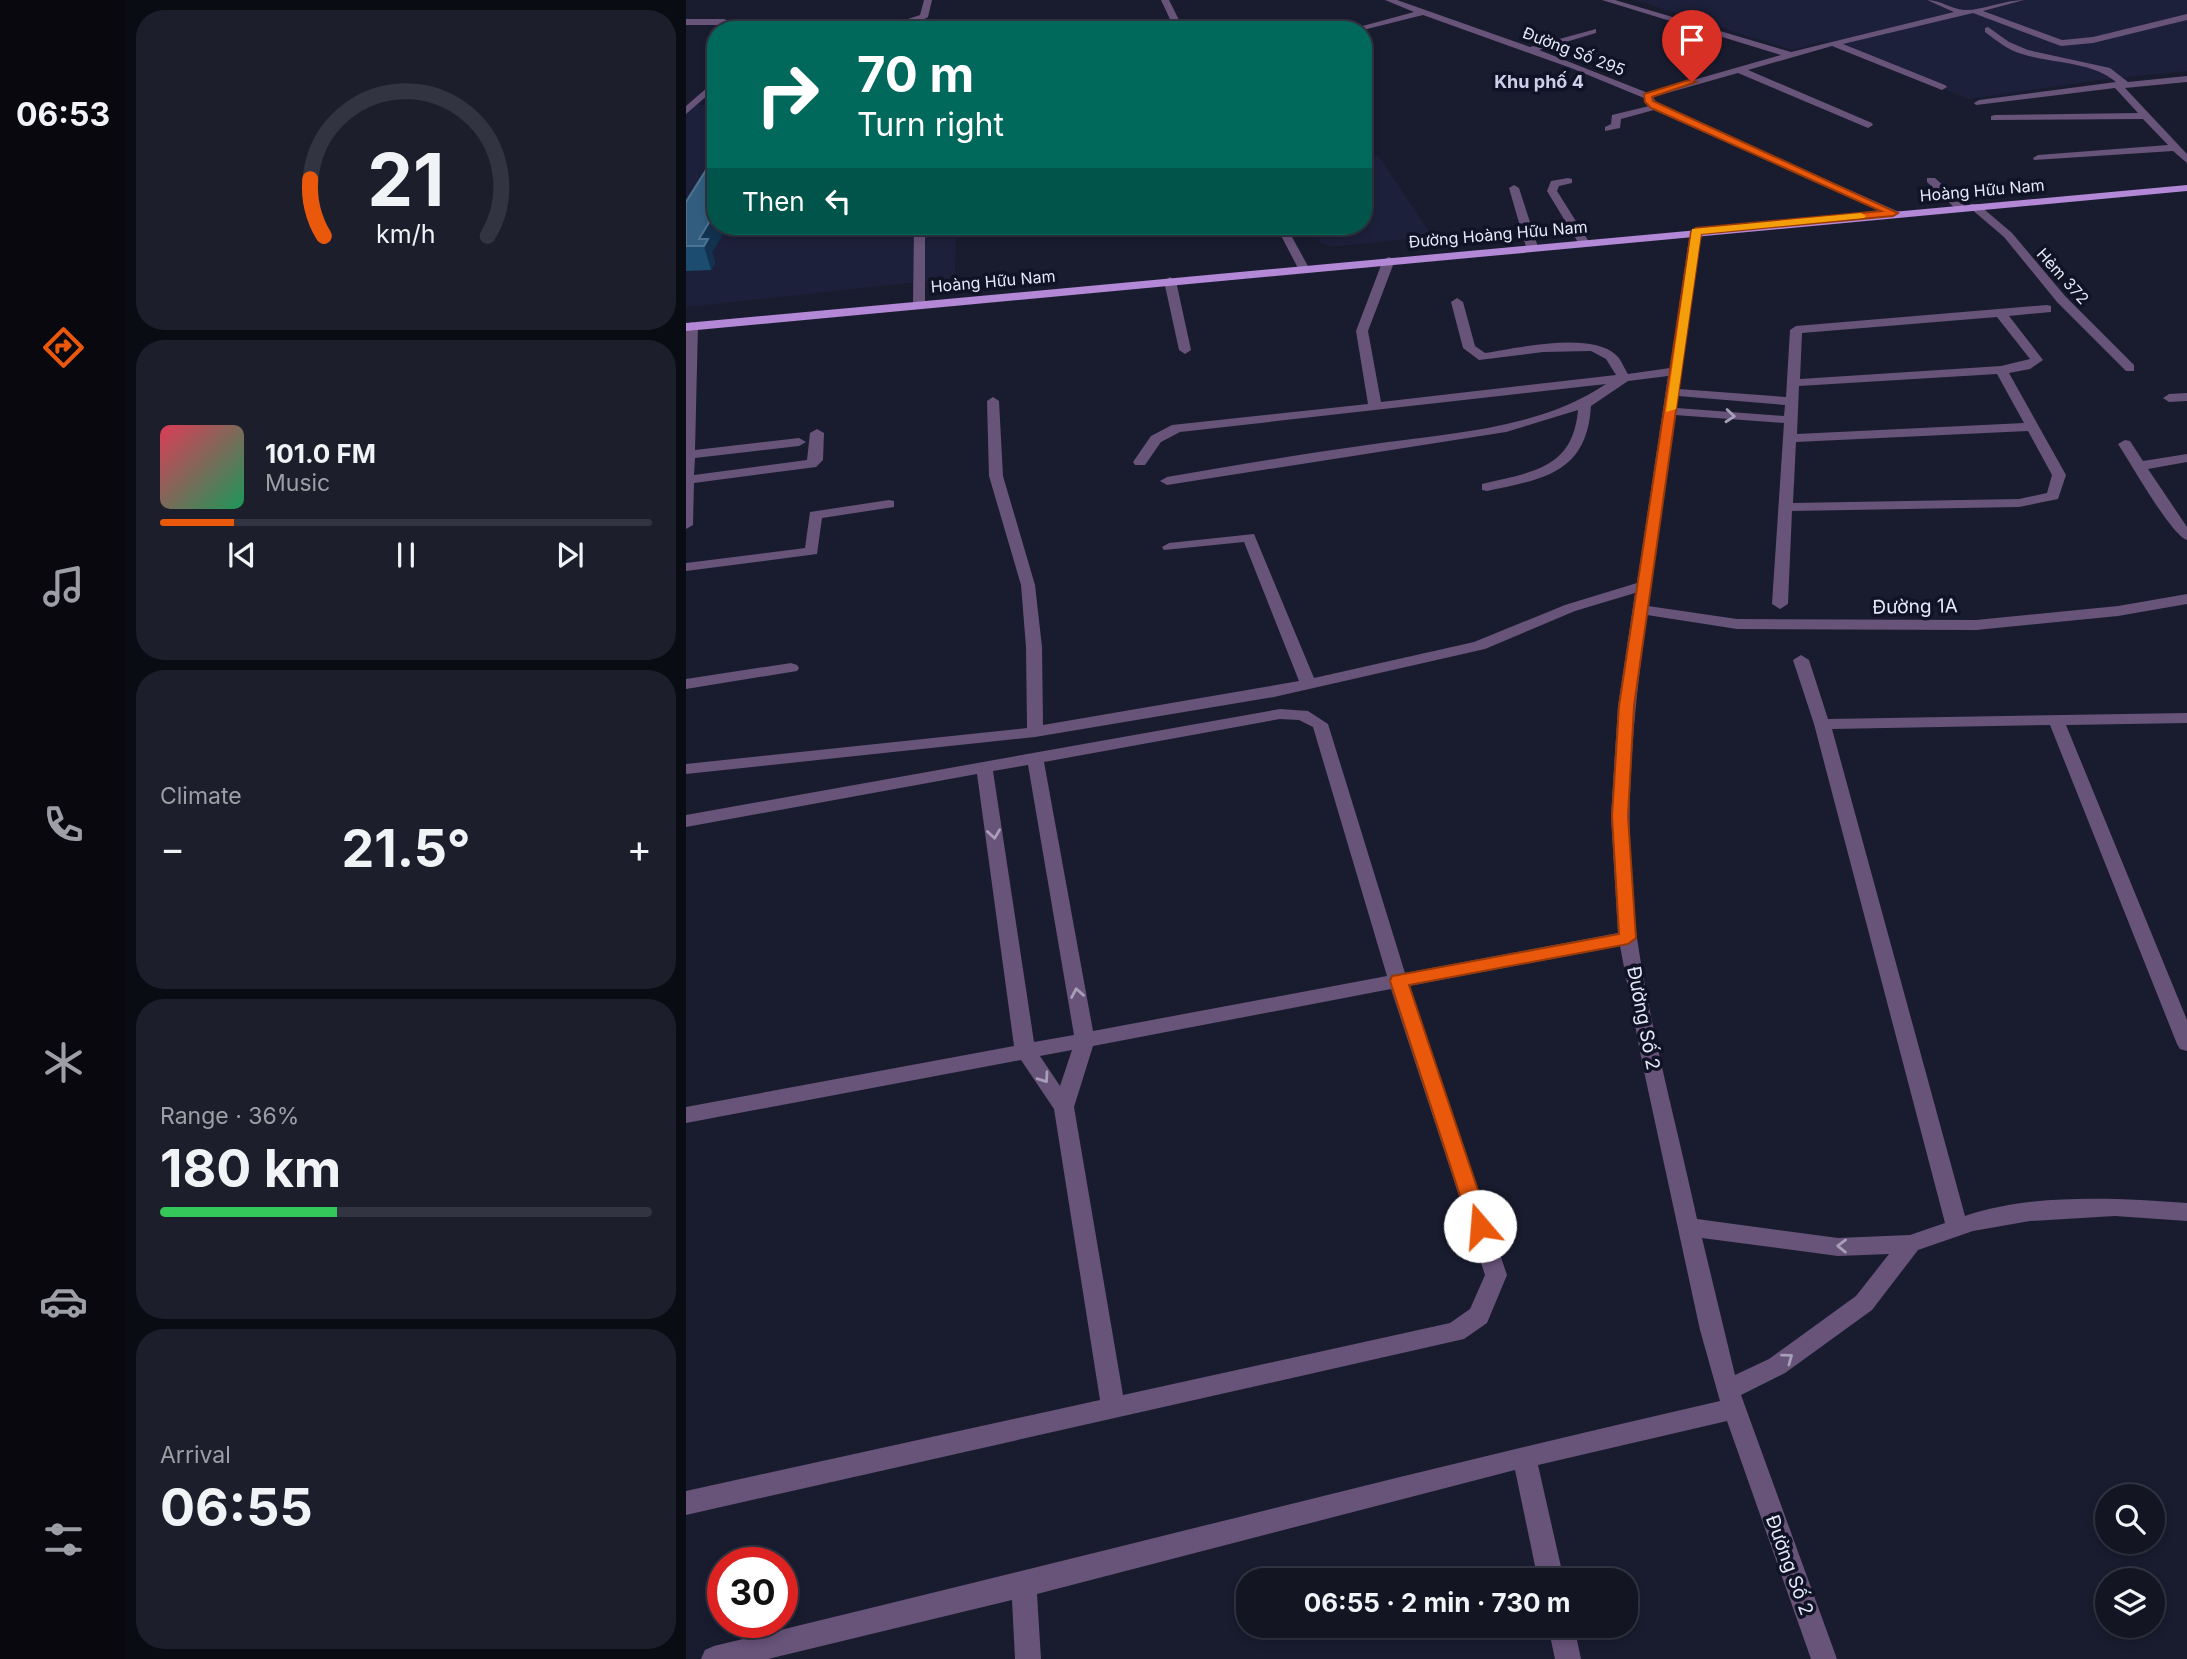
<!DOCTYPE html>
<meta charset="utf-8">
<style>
:root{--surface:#131523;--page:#1c1e2b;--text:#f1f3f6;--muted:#9d9fa6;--line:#323441;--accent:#ea580c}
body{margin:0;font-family:Inter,sans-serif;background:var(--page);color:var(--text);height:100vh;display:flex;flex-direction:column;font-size:26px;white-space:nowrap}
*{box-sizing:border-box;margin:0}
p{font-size:23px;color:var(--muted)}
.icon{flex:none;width:38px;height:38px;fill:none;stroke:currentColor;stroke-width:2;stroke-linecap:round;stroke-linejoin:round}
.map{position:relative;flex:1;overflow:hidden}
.details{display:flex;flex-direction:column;gap:10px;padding:10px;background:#0a0c13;width:560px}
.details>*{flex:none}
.banner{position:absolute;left:21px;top:21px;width:665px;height:214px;border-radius:28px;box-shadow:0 4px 10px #0003,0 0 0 2px var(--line);background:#00695c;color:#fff;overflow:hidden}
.fabs{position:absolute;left:1409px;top:1484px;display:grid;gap:14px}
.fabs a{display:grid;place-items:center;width:70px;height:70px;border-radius:50%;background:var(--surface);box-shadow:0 4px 10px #0003,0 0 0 2px var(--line);font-size:35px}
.speed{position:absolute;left:21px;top:1547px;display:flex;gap:14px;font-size:35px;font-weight:700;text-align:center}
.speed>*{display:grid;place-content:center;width:91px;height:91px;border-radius:50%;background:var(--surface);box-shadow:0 4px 10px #0003,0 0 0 2px var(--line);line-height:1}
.speed .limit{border:10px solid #d22;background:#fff;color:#111}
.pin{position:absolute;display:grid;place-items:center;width:60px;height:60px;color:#fff;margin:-72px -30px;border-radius:50% 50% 50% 0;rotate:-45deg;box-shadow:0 0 7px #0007}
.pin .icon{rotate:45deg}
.me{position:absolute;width:77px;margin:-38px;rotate:342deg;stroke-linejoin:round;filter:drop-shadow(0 0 5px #0008)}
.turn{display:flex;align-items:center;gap:24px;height:147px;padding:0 35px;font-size:32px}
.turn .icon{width:91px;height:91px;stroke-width:2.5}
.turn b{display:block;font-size:49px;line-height:60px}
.then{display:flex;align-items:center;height:66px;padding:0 35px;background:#0003;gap:14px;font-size:26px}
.big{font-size:52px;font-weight:700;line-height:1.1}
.details .tile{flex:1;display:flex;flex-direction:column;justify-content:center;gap:10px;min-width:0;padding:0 24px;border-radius:28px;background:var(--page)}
.details .dial{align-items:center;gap:0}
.dial svg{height:182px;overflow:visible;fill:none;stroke:var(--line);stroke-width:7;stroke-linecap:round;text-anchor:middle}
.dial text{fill:var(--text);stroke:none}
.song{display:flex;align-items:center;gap:21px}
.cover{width:84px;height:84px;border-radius:10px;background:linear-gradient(135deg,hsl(350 70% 55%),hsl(150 70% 35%))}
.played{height:7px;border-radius:4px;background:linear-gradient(90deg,var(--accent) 15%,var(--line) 15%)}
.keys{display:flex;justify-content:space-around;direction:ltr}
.heat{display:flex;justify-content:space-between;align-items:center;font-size:38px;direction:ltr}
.charge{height:10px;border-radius:5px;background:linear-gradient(90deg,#34c759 36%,var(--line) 0)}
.trip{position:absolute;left:550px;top:1568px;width:402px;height:70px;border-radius:28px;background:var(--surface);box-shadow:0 4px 10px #0003,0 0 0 2px var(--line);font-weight:700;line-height:70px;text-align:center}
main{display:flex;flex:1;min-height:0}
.menu{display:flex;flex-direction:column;width:126px;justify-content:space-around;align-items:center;background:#08080e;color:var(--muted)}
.menu .icon{width:49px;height:49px}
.menu .selected{color:var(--accent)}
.menu b{font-size:32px;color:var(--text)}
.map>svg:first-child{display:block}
.built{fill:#1d203a}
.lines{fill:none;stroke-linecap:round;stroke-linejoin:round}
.minor{fill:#685379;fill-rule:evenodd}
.major{fill:#b388d7;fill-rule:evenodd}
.wall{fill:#1c4c70}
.shaded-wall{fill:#123250}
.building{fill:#325d7f;stroke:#4e7392;stroke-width:2}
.oneway{stroke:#a79eb8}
.route{fill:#ea580c;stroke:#983908;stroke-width:2}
.slow{fill:#f59e0b}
.labels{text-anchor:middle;stroke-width:7;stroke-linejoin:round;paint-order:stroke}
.far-street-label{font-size:16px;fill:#e6e9f7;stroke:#101225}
.far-neighbourhood-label{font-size:18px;font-weight:bold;fill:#cacfea;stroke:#101225}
.street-label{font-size:19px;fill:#e6e9f7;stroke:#101225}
</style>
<main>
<nav class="menu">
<b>06:53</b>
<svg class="icon selected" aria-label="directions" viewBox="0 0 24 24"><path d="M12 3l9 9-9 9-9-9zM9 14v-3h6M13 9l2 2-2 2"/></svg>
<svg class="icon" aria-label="music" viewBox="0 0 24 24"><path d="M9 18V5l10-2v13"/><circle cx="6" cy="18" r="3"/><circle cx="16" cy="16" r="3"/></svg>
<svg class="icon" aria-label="phone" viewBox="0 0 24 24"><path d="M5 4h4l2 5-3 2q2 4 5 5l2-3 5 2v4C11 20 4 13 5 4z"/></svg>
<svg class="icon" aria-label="climate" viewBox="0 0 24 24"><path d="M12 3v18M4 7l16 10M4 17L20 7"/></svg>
<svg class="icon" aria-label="car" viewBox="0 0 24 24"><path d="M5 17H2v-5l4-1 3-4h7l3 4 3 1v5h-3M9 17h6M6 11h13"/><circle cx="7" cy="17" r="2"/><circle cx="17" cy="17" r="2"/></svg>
<svg class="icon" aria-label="filters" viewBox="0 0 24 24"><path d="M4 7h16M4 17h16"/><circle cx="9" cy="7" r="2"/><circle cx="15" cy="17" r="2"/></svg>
</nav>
<section class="details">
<div class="tile dial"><svg viewBox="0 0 100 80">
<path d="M14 69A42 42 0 1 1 86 69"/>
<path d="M14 69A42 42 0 0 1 8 44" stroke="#ea580c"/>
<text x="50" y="56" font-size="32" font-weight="700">21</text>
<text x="50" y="72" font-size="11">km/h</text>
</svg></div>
<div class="tile">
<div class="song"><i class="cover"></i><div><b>101.0 FM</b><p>Music</p></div></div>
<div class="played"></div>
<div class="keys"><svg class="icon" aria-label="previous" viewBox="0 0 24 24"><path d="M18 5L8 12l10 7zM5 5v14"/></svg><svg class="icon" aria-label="pause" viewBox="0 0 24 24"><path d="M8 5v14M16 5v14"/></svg><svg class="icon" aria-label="next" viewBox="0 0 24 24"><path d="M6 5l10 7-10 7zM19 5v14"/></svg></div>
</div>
<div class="tile"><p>Climate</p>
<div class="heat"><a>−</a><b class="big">21.5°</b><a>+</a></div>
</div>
<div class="tile"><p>Range · 36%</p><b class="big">180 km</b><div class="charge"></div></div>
<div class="tile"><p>Arrival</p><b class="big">06:55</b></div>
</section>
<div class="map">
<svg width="1501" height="1659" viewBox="0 0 1501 1659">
<rect width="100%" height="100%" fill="#191c2f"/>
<g class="built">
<path d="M949 0H1501V71L1421 79 1282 99 1140 41 1106 50Z"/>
<path d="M30 104V226H270L269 278 0 307V106Z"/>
<path d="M692 155 746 236 647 247 635 243 627 226H677V157Z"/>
</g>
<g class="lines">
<g class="minor">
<path d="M238 0H246L242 17C211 37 145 30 108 30L222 19 234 15Z"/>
<path d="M475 0H483L498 30H489Z"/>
<path d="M699 0H711L844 47 910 29V33L853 50 962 93 1095 55 916 0H929L1105 52 1268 12 1241 0C1255 0 1265 9 1278 10 1293 11 1319 0 1338 0L1297 11 1376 40 1407 37 1501 14V20L1407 43 1375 46 1287 13 1157 44 1259 85 1261 87 1256 90 1146 46 1062 70 1186 123 1187 125 1182 128 1052 73 967 97 972 105 1211 211 1213 213 1207 216 968 110 935 119 934 128 919 131V127L925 124 926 115 963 106 958 98 885 68 737 15 677 30H662L728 12Z"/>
<path d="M0 19H38L63 30H50L37 25H0Z"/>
<path d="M1302 27 1323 42 1342 50 1424 68 1442 82 1501 76V82L1439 88 1501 154V163L1487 151 1348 160 1347 158 1352 155 1482 145 1457 119 1305 120V116L1309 115 1452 113 1429 88 1290 105 1288 103 1293 100 1430 82C1405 61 1367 64 1336 54 1322 50 1311 41 1299 32V28Z"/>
<path d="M30 80V88L0 114V106Z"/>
<path d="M882 178 886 179V183L873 186 871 191 903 242 901 244H893L861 191 865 181Z"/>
<path d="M1241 178H1249L1278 205V209H1270L1241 182Z"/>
<path d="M828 185 833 188 852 247 850 249 840 247 823 188Z"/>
<path d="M1284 204H1292L1326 233 1379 296 1448 365V371H1440L1371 302 1318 237 1284 208Z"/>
<path d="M228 226H239V304L233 308 227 304Z"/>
<path d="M590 226H600L623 268 621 270H613Z"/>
<path d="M1010 229 1016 232 993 389 1100 397 1104 330 1110 326 1361 305 1365 306V312L1323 316 1357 360 1344 369 1323 373 1380 475 1372 499 1333 507 1106 511 1102 604 1094 609 1086 604 1098 423 989 415 962 606 1051 619 1290 620 1432 606 1501 594V604L1432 616 1290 630 1051 629 961 615C946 722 936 830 951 938 965 1033 991 1126 1011 1219L1152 1238 1224 1235 1259 1223 1128 724 1107 660 1115 655 1123 660 1142 719 1501 713V723L1380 725 1501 1020V1051L1494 1049 1491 1044 1364 725 1146 729 1279 1216C1346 1193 1431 1198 1501 1203V1221L1429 1216 1344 1221 1287 1231 1232 1250 1186 1310 1099 1373 1055 1395 1151 1659H1125L1041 1421 852 1465 878 1580H852L829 1470 351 1594 355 1659H329L326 1600 82 1659H15L19 1650 28 1646C364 1566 698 1478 1034 1401L1014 1330 956 1062 934 946 723 986 821 1275 801 1323 778 1339 0 1515V1491L414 1400 368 1109 335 1060 0 1123V1107L328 1046 291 774 0 827V815L594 709 622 711 642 724 719 973 932 933 925 816 932 706 949 593 889 611 799 649 588 697 349 737 0 774V764L341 728 340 647 335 585 303 476 301 401 307 397 313 401 317 476 349 585 356 647 357 725 613 681 558 542 478 550 476 547 483 543 568 534 628 678 788 642 879 605 951 583 982 376 942 381 905 406C901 473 858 479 801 491L796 490V484C844 472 887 470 892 410L820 432 481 485 474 481 481 477C547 466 614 454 681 445 761 433 852 430 920 384L494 432 475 442 459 465H449L447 462 465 436 486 425 682 404 670 331 697 260 703 257 709 260 682 331 695 402 930 375 920 359 905 351 857 352 793 360 777 348 765 302 771 298 777 302 789 346 799 353C831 348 905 331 930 355 935 359 938 368 942 374L984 368 1004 232ZM1311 317 1344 359 1315 366 1114 379 1116 333ZM1311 374 1338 423 1111 434 1113 386ZM992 396 1099 405 1098 416 991 408ZM1342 431 1366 475 1361 493 1333 499 1107 503 1110 442ZM594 719 613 720 627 727 701 976 407 1031 358 762ZM342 765 388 1035 348 1042 307 771ZM705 989 799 1275 784 1309 764 1323 437 1395 388 1107 407 1046ZM386 1050 374 1086 354 1056ZM1016 1238 1152 1256 1203 1254 1170 1296 1083 1359 1049 1375Z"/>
<path d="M484 277 490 281 505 350 499 354 493 350 478 281Z"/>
<path d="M6 322 12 326 9 450 113 438 120 442 113 446 9 458 8 475 121 460 124 433 131 429 138 433 137 460 130 467 8 483 7 525 0 529V326Z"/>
<path d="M1501 393V401L1483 402 1477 398 1483 394Z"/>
<path d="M1439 440 1444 441 1457 461 1501 454V462L1462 469 1501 527V540C1485 535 1444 462 1432 444Z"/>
<path d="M203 500 208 501V507L136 518 131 554 0 571V563L119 548 124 512Z"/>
<path d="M105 663 111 665 113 668 111 671 0 689V679Z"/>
<path d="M862 1626H888L895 1659H869Z"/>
</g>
<path class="major" d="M1501 185V191L0 331V323Z"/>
</g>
<path class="wall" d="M0 202 26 253 29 263 25 270 0 271Z"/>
<path class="shaded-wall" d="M30 211V226H42L26 253 29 263 25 270 18 246 13 239Z"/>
<path class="building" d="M30 154V211L13 239H22L18 246H0V202Z"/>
<defs><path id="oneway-chevron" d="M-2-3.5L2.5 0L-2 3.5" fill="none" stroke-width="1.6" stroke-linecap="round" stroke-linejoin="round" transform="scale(1.75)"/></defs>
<g class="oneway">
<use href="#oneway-chevron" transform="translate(1044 416) rotate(5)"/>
<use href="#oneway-chevron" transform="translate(308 834) rotate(82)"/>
<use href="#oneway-chevron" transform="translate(391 993) rotate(-100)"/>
<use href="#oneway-chevron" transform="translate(358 1078) rotate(55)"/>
<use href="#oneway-chevron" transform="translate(1156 1246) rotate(-179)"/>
<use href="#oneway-chevron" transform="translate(1102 1358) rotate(-37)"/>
</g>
<path class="route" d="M1003 80 1010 82 966 97 967 101 1212 213 1207 216 1015 234 948 706 942 816 950 938 942 944 723 985 804 1226 801 1232 794 1234 787 1232 784 1226 704 981 706 976 712 975 933 934 926 816 933 706 1005 232 1010 228 1195 211 965 108 959 102 958 94Z"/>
<path class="slow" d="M1175 213 1180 216 1178 218 1015 234 990 409 980 412 1006 229Z"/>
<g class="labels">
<g class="far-street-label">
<text transform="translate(888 51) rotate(21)" y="6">Đường Số 295</text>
<text transform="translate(1296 190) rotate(-5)" y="6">Hoàng Hữu Nam</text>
<text transform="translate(812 234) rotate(-5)" y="6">Đường Hoàng Hữu Nam</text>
<text transform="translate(1377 276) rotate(48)" y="6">Hẻm 372</text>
<text transform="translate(307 281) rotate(-5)" y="6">Hoàng Hữu Nam</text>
</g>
<g class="far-neighbourhood-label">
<text x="853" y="88">Khu phố 4</text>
</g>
<g class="street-label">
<text transform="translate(1229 606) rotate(-1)" y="7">Đường 1A</text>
<text transform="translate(958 1018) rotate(79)" y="7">Đường Số 2</text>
<text transform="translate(1104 1565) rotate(70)" y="7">Đường Số 2</text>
</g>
</g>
</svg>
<div class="fabs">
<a><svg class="icon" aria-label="search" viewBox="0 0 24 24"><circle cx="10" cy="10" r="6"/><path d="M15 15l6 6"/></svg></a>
<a><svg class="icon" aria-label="layers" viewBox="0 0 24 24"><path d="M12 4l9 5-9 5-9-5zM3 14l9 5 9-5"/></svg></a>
</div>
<div class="speed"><div class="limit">30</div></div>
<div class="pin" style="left:1006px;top:82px;background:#d93025"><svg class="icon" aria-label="arrive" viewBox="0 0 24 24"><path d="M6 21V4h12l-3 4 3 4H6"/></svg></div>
<svg class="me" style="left:794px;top:1226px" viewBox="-20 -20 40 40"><circle r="19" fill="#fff"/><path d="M0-13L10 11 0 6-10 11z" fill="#ea580c"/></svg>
<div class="trip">06:55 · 2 min · 730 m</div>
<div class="banner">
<div class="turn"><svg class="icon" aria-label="right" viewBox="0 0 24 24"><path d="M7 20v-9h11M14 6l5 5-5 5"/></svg><div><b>70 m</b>Turn right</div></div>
<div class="then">Then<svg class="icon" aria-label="left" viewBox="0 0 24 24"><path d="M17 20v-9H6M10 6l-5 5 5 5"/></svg></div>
</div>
</div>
</main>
